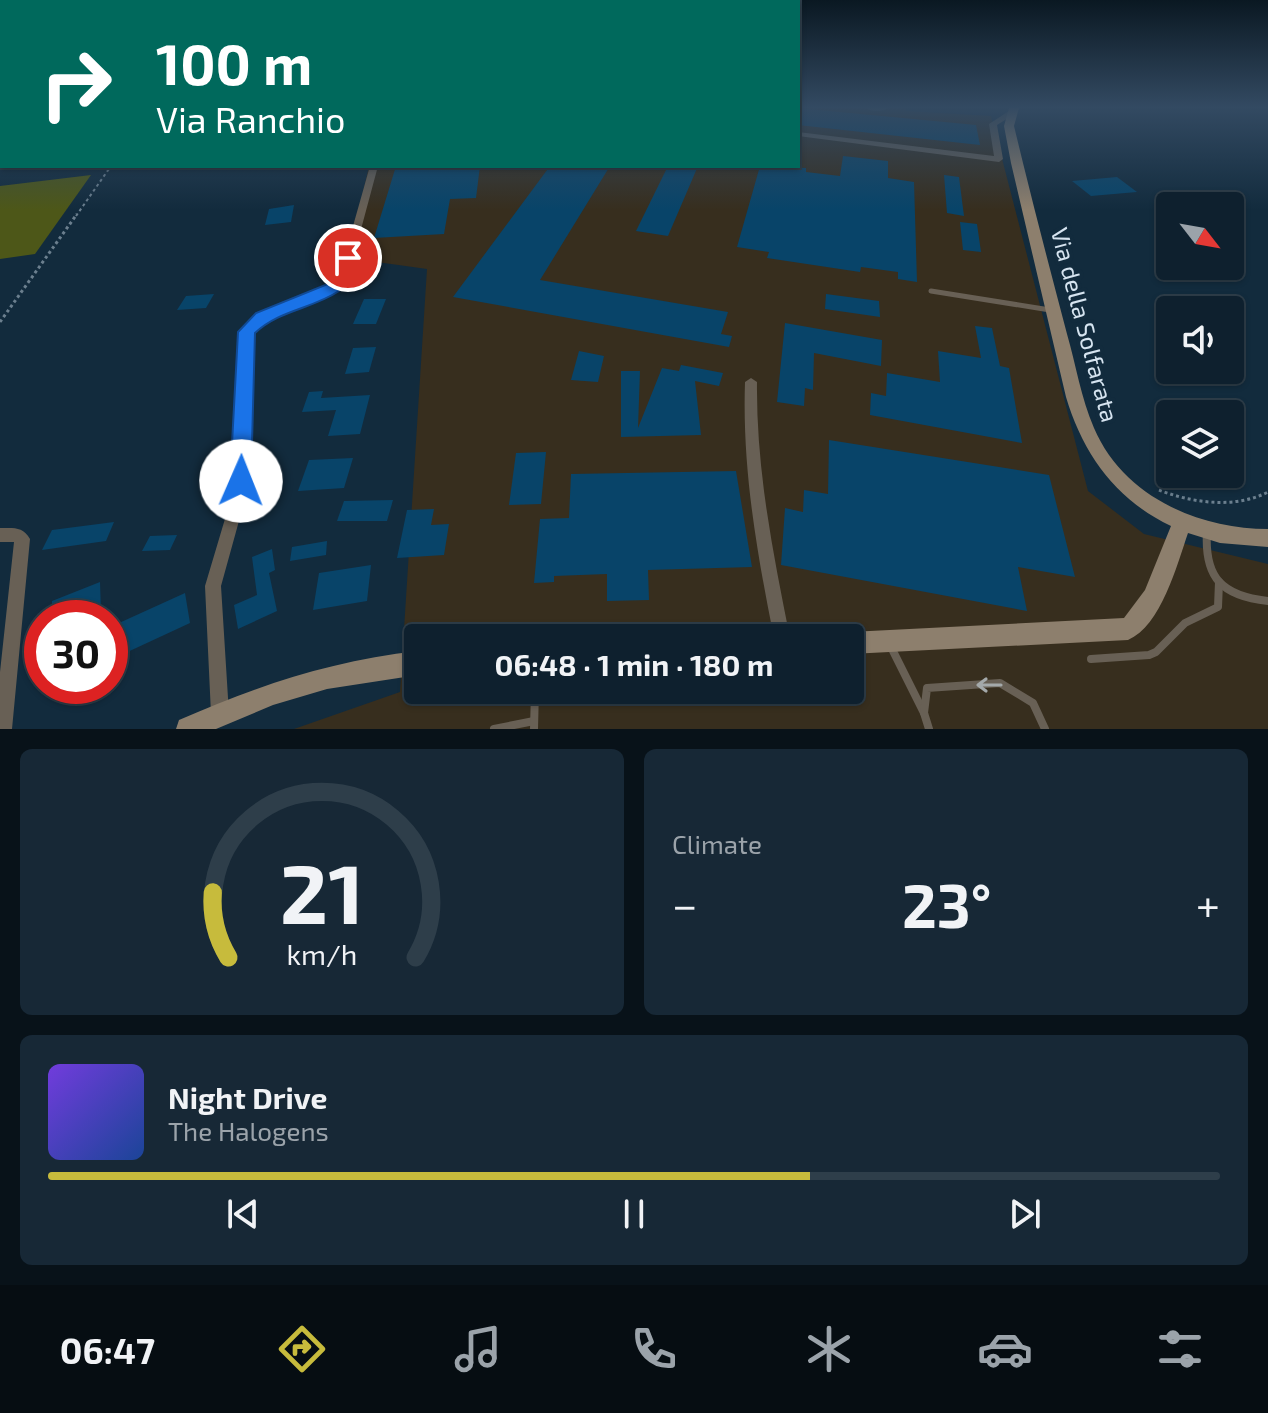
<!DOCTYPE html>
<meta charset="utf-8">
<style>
:root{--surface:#0e202e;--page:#172836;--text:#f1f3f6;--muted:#9ba3aa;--line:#2e3e4a;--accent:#c7bb3c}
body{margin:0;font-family:"Exo 2",sans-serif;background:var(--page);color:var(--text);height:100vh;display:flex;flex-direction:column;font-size:30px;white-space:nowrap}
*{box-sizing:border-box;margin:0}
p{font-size:26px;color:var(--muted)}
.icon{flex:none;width:44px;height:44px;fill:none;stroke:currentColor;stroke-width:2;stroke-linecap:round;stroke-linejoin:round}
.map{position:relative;height:729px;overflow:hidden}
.side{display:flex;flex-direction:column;gap:20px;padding:20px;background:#081219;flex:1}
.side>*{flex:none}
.banner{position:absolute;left:0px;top:0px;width:800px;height:168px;box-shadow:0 2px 6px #0004,0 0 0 2px var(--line);background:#00695c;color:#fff;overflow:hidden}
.needle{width:52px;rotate:121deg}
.fabs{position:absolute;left:1156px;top:192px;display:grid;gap:16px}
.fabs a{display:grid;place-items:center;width:88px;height:88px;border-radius:8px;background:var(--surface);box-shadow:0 2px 6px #0004,0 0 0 2px var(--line);font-size:40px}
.speed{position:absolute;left:24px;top:600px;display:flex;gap:16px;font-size:40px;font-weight:700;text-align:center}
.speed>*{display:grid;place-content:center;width:104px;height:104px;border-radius:50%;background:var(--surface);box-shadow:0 2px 6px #0004,0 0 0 2px var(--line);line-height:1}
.speed .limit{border:12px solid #d22;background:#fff;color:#111}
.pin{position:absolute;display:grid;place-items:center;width:68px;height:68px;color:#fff;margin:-34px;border:4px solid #fff;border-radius:50%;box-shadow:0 2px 8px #0007}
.me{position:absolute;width:88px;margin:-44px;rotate:1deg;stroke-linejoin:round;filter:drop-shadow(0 0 6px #0008)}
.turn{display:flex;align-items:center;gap:28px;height:168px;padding:0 24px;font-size:36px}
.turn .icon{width:104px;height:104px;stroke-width:2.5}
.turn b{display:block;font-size:56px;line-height:68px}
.big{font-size:60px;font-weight:700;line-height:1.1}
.side .widget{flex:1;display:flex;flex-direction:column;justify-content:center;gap:12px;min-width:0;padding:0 28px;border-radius:12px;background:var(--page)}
.side .dial{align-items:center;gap:0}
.dial svg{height:208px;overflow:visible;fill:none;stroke:var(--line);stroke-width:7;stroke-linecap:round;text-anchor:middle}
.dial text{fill:var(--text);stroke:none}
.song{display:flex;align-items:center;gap:24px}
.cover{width:96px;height:96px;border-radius:12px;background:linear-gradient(135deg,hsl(260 70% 55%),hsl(220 70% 35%))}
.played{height:8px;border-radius:4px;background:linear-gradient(90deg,var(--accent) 65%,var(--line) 65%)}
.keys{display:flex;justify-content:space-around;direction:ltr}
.heat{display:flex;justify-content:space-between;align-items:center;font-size:44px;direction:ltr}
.side .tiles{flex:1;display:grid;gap:20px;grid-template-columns:1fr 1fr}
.widget:last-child{grid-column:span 2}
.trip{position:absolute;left:404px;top:624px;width:460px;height:80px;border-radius:8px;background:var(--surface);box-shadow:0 2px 6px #0004,0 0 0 2px var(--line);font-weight:700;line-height:80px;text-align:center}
.tab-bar{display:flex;height:128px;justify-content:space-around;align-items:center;background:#060d12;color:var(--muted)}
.tab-bar .icon{width:56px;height:56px}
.tab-bar .selected{color:var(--accent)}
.tab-bar b{font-size:36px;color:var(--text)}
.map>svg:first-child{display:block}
.industrial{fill:#372e1e;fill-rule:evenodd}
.green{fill:#4d5718}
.building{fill:#084469}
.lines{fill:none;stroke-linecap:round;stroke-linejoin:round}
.path-far1{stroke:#6b7f8e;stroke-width:2;stroke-dasharray:3 3;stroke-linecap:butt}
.path{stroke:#6b7f8e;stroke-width:3;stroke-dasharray:3 3;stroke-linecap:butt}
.lane-far1{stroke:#686055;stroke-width:5}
.lane{stroke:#686055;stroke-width:8}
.street{fill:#686055;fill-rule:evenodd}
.secondary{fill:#8d7f6d;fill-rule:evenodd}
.oneway{stroke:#a4a9aa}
.route{fill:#1a73e8;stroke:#114b97;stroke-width:2}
.labels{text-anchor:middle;stroke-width:8;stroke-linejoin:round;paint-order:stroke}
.street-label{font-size:24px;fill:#d6e4f0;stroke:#122b3d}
</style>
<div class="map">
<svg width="1268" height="729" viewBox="0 0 1268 729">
<rect width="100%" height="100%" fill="#122b3d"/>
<path class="industrial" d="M798 108H905L906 111 991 116 1088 491 1144 534 1268 564V729H294L400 692 427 269 348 258 369 166H798ZM418 638H850V690H418Z"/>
<path class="green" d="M91 175 35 254 0 259V186Z"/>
<g class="building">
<path d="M798 108 976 125 980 145 798 125Z"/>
<path d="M843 156 888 161V178L914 182 917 282 898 279V272L861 267 860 272 767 258 769 252 737 247 760 166 806 168V172L840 176Z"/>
<path d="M396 166H480L476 198 450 199 444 234 374 238Z"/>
<path d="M550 166H610L540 280 728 312 721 334 732 336 729 347 453 297Z"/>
<path d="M668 166H698L668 236 636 231Z"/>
<path d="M944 175 959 177 964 216 947 213Z"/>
<path d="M1117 177 1137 192 1091 196 1072 181Z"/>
<path d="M294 205 291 222 265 225 269 209Z"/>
<path d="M960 222 977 224 981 252 963 250Z"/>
<path d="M214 294 206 308 177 310 186 296Z"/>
<path d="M826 294 879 301 880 317 825 309Z"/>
<path d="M364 299H386L376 324H353Z"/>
<path d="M785 323 882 340 881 366 814 353 813 390 805 388 804 406 777 402Z"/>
<path d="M975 326 992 328 1000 366 1009 368 1022 443 870 415 871 393 886 396 887 373 940 382 938 351 981 358Z"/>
<path d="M376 347 369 372 345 374 353 348Z"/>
<path d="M579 351 604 356 598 382 571 380Z"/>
<path d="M681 365 723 373 719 386 695 381 701 435 621 437V371H640L638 428 662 368 679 371Z"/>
<path d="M323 391 321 398 370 395 360 434 328 436 336 410 302 412 309 392Z"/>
<path d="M829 440 1049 475 1075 577 1018 567 1027 611 781 565 785 508 803 512 804 490 828 494Z"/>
<path d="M546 452 541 504 509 505 516 453Z"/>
<path d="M353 458 344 488 298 491 309 460Z"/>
<path d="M736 471 752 567 648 570 649 600 607 601V574L554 576V582L534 583 540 519 569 518 571 474Z"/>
<path d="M393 500 387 521H337L344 501Z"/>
<path d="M434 509 431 525 449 524 444 555 397 558 407 510Z"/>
<path d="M114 522 106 541 42 550 52 530Z"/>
<path d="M177 535 170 550 142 551 150 536Z"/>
<path d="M327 541 326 555 290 561 292 547Z"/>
<path d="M272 549 275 570 269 573 277 611 238 629 234 605 257 595 252 557Z"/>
<path d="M371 565 367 601 313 610 319 573Z"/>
<path d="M100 582 101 612 86 618H52V601Z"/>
<path d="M185 593 190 623 121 655 119 623Z"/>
</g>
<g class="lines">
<path class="path-far1" d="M76 216 111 166"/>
<g class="path">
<path d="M0 322 77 214"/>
<path d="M1159 490C1192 503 1235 509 1268 492"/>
</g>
<path class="lane-far1" d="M931 291 1050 310"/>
<g class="lane">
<path d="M1207 531C1204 578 1222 596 1268 601"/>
<path d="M890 645 924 713"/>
<path d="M1091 659 1149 655 1156 652 1185 623 1218 607 1219 582"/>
<path d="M494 729 534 721"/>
<path d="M534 729 535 690"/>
<path d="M929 729 924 713 927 688 1000 683 1033 703 1045 729"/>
</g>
<g class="street">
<path d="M866 108H888C883 112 871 112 866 108Z"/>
<path d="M1009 111 1016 113 997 125 1003 159 999 162 798 136V132L994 156 989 124Z"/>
<path d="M370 166H378L349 274C321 313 276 299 251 335L247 492 221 586 229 714 226 720 220 723 214 720 211 714 205 586 233 492 239 335C243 330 246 324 251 319 277 295 316 305 340 272Z"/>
<path d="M751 378 757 382C756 469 773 553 790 638H774C757 553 742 469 745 382Z"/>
<path d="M0 528C13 528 23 526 30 539L12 729H0V672L14 542H0Z"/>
</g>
<g class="secondary">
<path d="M1009 108H1019L1014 126 1023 163C1037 220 1052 277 1067 334 1076 365 1081 398 1094 428 1123 496 1198 529 1268 529V547L1220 543 1188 533C1177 565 1161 626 1128 640L850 654V638H841L850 632 1124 618 1145 590 1171 526C1116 500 1083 454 1066 397L1011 163 1004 126Z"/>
<path d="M418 651V675L327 689 273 705 216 729H176L179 720C259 685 331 661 418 651Z"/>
</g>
</g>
<defs><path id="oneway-shaft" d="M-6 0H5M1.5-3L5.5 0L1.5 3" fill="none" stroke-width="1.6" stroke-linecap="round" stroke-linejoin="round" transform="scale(2)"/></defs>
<use class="oneway" href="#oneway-shaft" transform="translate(989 685) rotate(180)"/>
<linearGradient id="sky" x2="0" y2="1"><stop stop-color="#0a1822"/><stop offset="0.51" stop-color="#334a62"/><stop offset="1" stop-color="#334a62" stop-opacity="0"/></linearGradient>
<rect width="1268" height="210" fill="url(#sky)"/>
<path class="route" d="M348 254 356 258C352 270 350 284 339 291 312 309 279 310 255 333L251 481 248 487 241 490 233 487 230 481 238 332 256 313 328 284 334 277 341 258Z"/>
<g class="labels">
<g class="street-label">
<text transform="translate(1084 325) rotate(75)" y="8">Via della Solfarata</text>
</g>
</g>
</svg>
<div class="fabs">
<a><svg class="needle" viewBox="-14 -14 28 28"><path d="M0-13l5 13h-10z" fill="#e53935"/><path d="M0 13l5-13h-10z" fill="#9ba3aa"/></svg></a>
<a><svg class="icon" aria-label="sound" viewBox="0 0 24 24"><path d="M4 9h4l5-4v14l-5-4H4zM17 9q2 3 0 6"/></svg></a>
<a><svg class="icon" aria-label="layers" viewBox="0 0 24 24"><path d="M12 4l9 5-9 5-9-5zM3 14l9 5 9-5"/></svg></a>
</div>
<div class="speed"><div class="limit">30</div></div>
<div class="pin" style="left:348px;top:258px;background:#d93025"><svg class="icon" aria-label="arrive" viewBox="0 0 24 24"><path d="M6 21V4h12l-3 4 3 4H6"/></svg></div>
<svg class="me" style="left:241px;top:481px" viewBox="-20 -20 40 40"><circle r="19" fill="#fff"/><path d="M0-13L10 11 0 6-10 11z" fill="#1a73e8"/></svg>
<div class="trip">06:48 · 1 min · 180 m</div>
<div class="banner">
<div class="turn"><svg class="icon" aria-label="right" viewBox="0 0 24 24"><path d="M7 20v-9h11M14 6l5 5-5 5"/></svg><div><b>100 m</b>Via Ranchio</div></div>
</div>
</div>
<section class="side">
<div class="tiles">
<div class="widget dial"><svg viewBox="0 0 100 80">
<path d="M14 69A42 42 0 1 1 86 69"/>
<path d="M14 69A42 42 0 0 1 8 44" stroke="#c7bb3c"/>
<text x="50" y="56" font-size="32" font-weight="700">21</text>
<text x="50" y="72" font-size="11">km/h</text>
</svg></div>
<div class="widget"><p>Climate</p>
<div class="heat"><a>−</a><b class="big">23°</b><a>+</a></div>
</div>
<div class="widget">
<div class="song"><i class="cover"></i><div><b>Night Drive</b><p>The Halogens</p></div></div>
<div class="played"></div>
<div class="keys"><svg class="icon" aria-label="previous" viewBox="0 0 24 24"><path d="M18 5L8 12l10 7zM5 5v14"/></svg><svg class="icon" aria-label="pause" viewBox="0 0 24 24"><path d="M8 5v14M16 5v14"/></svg><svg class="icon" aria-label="next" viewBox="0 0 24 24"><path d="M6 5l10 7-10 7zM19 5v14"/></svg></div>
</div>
</div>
</section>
<nav class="tab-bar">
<b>06:47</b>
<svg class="icon selected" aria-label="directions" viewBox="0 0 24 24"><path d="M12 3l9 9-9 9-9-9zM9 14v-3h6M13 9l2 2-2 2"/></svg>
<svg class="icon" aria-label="music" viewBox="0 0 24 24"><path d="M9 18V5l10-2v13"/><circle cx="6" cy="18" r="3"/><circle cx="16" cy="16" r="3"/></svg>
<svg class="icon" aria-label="phone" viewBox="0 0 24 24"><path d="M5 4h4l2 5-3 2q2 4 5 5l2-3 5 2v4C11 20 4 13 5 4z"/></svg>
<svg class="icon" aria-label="climate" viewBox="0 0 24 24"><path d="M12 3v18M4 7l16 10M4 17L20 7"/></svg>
<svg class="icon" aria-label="car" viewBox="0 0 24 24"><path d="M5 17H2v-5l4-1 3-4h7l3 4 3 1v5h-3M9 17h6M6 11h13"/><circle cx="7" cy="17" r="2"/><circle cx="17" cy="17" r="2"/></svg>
<svg class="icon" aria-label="filters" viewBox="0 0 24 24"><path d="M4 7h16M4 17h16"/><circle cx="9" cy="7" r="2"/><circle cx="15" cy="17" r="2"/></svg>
</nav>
